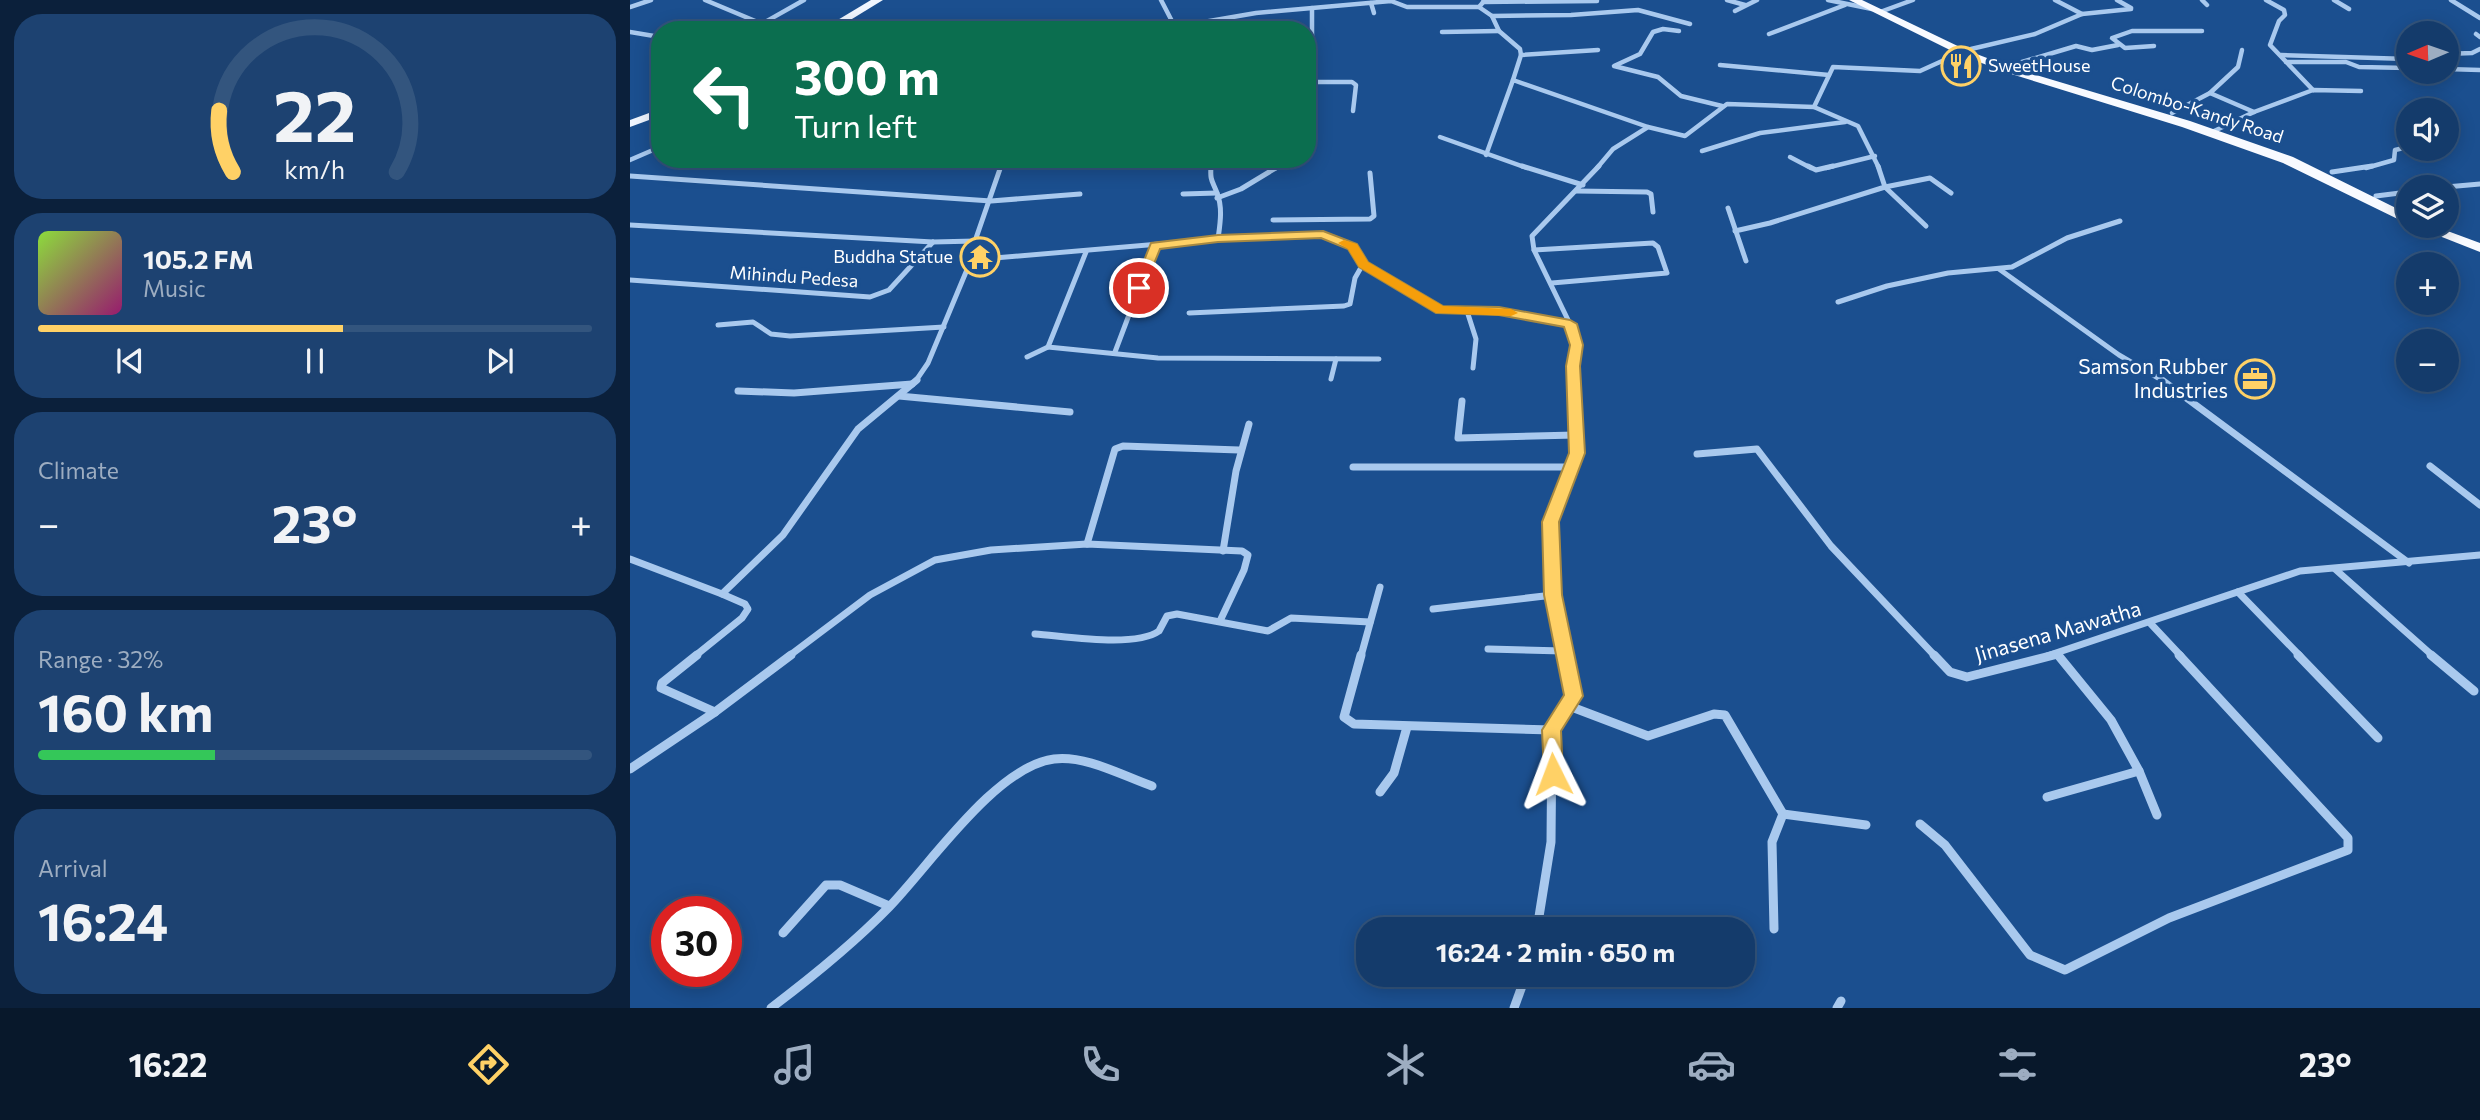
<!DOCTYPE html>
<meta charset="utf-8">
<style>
:root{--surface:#143b6b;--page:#1d4271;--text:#f1f3f6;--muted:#9dadc1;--line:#33557e;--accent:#ffd166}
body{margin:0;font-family:Commissioner,sans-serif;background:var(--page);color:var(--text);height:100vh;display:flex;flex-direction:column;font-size:26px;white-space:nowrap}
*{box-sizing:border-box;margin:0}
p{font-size:23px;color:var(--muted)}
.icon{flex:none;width:38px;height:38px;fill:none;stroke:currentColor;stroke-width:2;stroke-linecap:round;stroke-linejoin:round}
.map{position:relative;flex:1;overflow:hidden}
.drawer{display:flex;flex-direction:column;gap:14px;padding:14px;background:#0b203b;width:630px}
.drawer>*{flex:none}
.hud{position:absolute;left:21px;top:21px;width:665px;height:147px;border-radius:28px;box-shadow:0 4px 18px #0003,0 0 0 2px var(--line);background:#0b6e4f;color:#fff;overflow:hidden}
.needle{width:46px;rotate:268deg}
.tools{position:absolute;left:1766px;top:21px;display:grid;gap:14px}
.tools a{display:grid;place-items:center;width:63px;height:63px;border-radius:50%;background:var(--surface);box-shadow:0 4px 18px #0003,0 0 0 2px var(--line);font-size:35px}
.speed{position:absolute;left:21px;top:896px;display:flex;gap:14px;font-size:35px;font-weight:700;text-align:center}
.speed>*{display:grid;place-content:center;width:91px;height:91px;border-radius:50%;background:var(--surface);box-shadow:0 4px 18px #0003,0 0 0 2px var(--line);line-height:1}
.speed .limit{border:10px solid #d22;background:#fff;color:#111}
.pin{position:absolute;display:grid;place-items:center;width:60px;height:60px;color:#fff;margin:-30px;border:4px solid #fff;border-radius:50%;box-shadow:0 2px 7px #0007}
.me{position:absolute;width:77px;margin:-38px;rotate:357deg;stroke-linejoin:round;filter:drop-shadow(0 0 5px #0008)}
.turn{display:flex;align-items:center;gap:24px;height:147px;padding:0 28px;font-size:32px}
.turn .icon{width:91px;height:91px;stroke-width:2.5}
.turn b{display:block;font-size:49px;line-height:60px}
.big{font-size:52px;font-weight:700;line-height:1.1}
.drawer .card{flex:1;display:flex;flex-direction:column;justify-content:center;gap:10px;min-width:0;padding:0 24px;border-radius:28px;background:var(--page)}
.drawer .dial{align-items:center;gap:0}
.dial svg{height:182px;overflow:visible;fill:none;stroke:var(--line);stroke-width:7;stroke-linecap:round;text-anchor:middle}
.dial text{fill:var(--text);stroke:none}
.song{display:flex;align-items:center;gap:21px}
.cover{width:84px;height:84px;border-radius:10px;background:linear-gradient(135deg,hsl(90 70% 55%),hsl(320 70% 35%))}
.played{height:7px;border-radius:4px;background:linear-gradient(90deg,var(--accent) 55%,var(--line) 55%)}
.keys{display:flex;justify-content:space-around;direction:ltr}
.heat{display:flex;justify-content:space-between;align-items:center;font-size:38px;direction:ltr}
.charge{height:10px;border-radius:5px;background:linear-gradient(90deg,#34c759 32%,var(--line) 0)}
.trip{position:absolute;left:726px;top:917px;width:399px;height:70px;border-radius:28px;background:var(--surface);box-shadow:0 4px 18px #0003,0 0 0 2px var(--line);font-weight:700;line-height:70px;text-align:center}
.dock{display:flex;height:112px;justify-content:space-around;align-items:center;background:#08182b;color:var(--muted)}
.dock .icon{width:49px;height:49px}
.dock .current{color:var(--accent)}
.dock b{font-size:32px;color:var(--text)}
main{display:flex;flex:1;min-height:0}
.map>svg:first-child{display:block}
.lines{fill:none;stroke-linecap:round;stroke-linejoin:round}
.minor-far3{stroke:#a9c9ee;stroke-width:4.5}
.minor-far2{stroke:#a9c9ee;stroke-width:5}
.minor-far1{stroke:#a9c9ee;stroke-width:7}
.minor{stroke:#a9c9ee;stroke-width:9}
.primary{fill:#f0f6ff;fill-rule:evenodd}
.trunk{fill:#f8faff;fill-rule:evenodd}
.route{fill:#ffd166;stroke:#a68842;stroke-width:2}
.slow{fill:#f59e0b}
.labels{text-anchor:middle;stroke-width:7;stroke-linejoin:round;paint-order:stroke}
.far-poi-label{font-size:18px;fill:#fff;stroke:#1b4f8f;text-anchor:start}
.far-street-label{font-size:18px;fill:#fff;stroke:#1b4f8f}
.poi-label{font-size:21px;fill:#fff;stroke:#1b4f8f;text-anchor:end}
.street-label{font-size:21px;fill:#fff;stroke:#1b4f8f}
</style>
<main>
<section class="drawer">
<div class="card dial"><svg viewBox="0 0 100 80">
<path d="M14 69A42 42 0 1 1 86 69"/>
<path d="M14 69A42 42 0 0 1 8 42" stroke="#ffd166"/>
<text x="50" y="56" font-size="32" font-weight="700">22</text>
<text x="50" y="72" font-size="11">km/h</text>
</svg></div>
<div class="card">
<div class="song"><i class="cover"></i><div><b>105.2 FM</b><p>Music</p></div></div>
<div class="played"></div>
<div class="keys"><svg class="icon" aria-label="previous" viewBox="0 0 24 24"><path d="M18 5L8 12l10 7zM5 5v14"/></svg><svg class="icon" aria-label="pause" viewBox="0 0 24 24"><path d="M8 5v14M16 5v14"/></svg><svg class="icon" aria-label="next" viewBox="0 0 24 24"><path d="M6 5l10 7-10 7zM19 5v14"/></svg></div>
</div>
<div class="card"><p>Climate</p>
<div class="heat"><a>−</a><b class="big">23°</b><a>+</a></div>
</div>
<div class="card"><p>Range · 32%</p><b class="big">160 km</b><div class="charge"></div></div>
<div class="card"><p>Arrival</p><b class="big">16:24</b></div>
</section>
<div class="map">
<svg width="1850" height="1008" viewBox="0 0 1850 1008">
<rect width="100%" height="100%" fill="#1b4f8f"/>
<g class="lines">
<g class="minor-far3">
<path d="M75 0 130 23"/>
<path d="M531 0 545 27"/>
<path d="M1097 0 1115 5"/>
<path d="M1198 0 1242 9"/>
<path d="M1425 0 1452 14"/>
<path d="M1487 0 1501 8"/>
<path d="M1572 0 1577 5"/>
<path d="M1636 0 1654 10 1655 15 1649 21 1640 45 1683 90"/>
<path d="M1704 0 1719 9"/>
<path d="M1821 0 1850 18"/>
<path d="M853 2 967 1"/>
<path d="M741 3 744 13"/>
<path d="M0 7 21 0"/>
<path d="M849 7 862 16 941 15 1008 10 1060 24"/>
<path d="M682 8V82"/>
<path d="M1105 11 1127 0"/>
<path d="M1250 12 1283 0"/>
<path d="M862 16 869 31 890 49 891 55"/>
<path d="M121 30 174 0"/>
<path d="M527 30 626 13 761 1 777 7H849L855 0"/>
<path d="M1049 31 1033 29 1023 32 1010 54 984 66 1028 77 1051 96 1092 106"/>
<path d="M0 32 30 37"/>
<path d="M812 32 869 31"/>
<path d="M1139 34 1215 5"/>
<path d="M1846 34 1850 37"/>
<path d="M1524 46 1495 48 1482 38 1502 31H1572"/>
<path d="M1341 49 1405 34 1452 14 1501 9"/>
<path d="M1612 50 1608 67 1580 93 1624 112"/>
<path d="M1816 54 1842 53 1850 49"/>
<path d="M1651 55 1778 59"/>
<path d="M1656 62H1716L1729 67 1778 68"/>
<path d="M1090 65 1199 75"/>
<path d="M1382 65 1446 46 1462 50 1488 45"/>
<path d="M1816 69 1850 70"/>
<path d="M883 80 891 55 968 50"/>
<path d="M677 97 682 82H722L726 85 723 111"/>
<path d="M1184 107 1228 126 1249 168"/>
<path d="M1542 113 1580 93"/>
<path d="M1580 133 1624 112 1683 90 1731 91"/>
<path d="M810 137 897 168"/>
<path d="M1072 151 1130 133 1215 122"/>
<path d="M856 155 883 80 1018 127"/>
<path d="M1160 157 1181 168"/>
<path d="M0 160 30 147"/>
<path d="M371 163 429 159"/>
<path d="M371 168 373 159"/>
<path d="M581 168V159"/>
<path d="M646 168 657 161"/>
<path d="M967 168 983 149 1018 127 1055 136 1097 104 1184 107 1203 67 1290 71 1332 52"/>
<path d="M1196 168 1245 156"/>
<path d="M1736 168 1764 160 1765 150 1778 147"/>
</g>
<g class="minor-far2">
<path d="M581 166C580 181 582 180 587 193 593 208 590 224 588 239"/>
<path d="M892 166 953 185"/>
<path d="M1178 166 1186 170 1203 166"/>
<path d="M1702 172 1742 166"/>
<path d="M0 176 361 201 450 194"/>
<path d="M1255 187 1300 178 1321 193"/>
<path d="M1255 187 1296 226"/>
<path d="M1816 187 1850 184"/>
<path d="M946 191 1017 192 1021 194 1023 212"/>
<path d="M553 194 587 193"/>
<path d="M1746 196 1778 192"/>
<path d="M587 198 611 189 649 166"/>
<path d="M1098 208 1116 261"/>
<path d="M643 220 740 219 744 216 740 173"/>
<path d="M0 225 303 242 345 241 341 260 588 239 693 234 722 247 733 264 810 310 869 311 940 324 947 345 943 366 944 382"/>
<path d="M1105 231 1140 223 1255 187 1248 166"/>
<path d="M345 241 371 166"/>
<path d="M904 250 1023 243 1028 247 1037 273 922 283"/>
<path d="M456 252 418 347 528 358 749 359"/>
<path d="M1369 269 1489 355 1535 382"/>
<path d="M0 280 240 297 259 290 303 242"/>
<path d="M1208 302 1257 286 1318 273 1382 267 1437 238 1490 221"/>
<path d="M837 311 846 339 843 368"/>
<path d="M559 313 714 306 720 304 725 278 733 264"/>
<path d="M940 324 904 250 902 236 969 166"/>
<path d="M88 325 123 322 141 334 160 336 314 327"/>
<path d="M485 352 525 246"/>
<path d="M397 357 418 347"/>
<path d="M701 379 706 359"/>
<path d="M285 382 298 363 341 260"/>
</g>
<g class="minor-far1">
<path d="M1532 380 1779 563"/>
<path d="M108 391 164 393 282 384"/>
<path d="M269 396 440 412"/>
<path d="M832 401 828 438 945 435"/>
<path d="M1067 454 1127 449 1201 546 1305 656"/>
<path d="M1800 466 1850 505"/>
<path d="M723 467H942"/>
<path d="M457 544 485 449 493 446 609 450"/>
<path d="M593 551 606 471 619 424"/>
<path d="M0 559 92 594 153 535 228 429 287 380"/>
<path d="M1705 569 1803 656"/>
<path d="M1608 592 1670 656"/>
<path d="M803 609 923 595"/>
<path d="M1521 624 1551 656"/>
<path d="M405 634C435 636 505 648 529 631L537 616 547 614 638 631 661 618 740 622"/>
<path d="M858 649 933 651"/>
<path d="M1427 654 1429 656"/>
<path d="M65 656 112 618 118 609 115 604 92 594"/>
<path d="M159 656 240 595 305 560 361 550 457 544 612 551 618 555 614 570 590 621"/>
<path d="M731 656 750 587"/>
<path d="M935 656 923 595 921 522 947 453 944 380"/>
<path d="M1417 656 1670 571 1850 555"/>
</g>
<g class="minor">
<path d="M67 655 32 683 31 688 85 712"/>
<path d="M731 655 714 717 724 724 922 730"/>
<path d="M1304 655 1320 672 1337 677 1424 655"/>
<path d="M1428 655 1481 720 1509 771 1527 815"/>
<path d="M1668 655 1748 738"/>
<path d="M1801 655 1844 691"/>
<path d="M939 706 1018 736 1084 714 1095 715 1153 814 1142 842 1144 929"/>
<path d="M0 769 85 712 161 655"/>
<path d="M750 792 764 773 777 727"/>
<path d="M1417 797 1509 771"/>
<path d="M1153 814 1236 825"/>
<path d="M1290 824 1315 845 1400 955 1435 970 1539 918 1718 850V838L1549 655"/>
<path d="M907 929 921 842 922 730 943 696 935 655"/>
<path d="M153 933 196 885H210L259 906"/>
<path d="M141 1008C182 977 223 944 259 907 299 866 366 766 424 759 456 755 493 776 522 786"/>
<path d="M884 1008 896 975"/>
<path d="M1207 1008 1211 1001"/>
</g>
<g class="primary">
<path d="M241 0H253L204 30H191Z"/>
<path d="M30 109V116L0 127V120Z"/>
</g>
<g class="trunk">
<path d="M1219 0H1232L1336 50 1386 69 1560 121 1663 157 1778 214V224L1653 163 1552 127 1378 73 1328 54Z"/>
<path d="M1784 226H1804L1850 243V252Z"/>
</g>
</g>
<path class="route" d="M693 231 727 244 738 262 813 306 869 307 940 320 947 324 953 345 950 366 955 453 929 522 932 595 953 696 931 731 933 774 930 780 923 783 916 780 914 774 912 730 934 695 914 595 912 522 939 453 936 366 940 345 934 327 869 315 806 313 729 267 718 249 691 238 588 242 530 249 513 291 509 292 503 288 521 243 588 235Z"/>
<path class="slow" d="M714 240 727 244 738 262 813 306 881 309 888 313 881 316 806 313 729 267 718 249 708 243Z"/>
<defs>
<g id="restaurant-ring" transform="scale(2.0125)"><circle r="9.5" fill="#1b4f8f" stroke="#ffd166" stroke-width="1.5"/><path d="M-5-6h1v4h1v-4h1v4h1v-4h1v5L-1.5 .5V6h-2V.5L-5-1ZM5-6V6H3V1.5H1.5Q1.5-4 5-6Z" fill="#ffd166"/></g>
<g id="temple-ring" transform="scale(2.0125)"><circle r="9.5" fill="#1b4f8f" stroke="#ffd166" stroke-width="1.5"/><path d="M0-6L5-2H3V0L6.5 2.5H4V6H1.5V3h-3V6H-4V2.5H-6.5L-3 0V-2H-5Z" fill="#ffd166"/></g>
<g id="office-ring" transform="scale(2.0125)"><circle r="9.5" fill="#1b4f8f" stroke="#ffd166" stroke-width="1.5"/><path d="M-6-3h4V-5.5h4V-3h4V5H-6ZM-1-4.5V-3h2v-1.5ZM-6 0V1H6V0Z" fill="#ffd166"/></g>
</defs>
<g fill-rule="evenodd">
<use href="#restaurant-ring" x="1331" y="66"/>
<use href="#temple-ring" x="350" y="257"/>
<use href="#office-ring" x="1625" y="379"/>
</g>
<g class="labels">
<g class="far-poi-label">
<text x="1358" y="72">SweetHouse</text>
<text x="323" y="263" text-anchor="end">Buddha Statue</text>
</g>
<g class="far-street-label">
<text transform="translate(1567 110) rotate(18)" y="6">Colombo-Kandy Road</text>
<text transform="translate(164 277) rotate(4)" y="6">Mihindu Pedesa</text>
</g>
<g class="poi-label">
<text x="1598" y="374">Samson Rubber<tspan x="1598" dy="24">Industries</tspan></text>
</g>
<g class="street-label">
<text transform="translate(1428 632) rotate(-16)" y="7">Jinasena Mawatha</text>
</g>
</g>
</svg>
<div class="tools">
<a><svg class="needle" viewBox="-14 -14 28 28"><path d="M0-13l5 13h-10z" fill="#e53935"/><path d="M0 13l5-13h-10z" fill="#9dadc1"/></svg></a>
<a><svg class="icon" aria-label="sound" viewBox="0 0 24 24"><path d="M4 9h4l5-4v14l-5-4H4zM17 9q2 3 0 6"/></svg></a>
<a><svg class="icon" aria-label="layers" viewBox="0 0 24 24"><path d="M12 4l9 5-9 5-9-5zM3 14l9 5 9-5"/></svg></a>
<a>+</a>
<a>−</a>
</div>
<div class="speed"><div class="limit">30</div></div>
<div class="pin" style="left:509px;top:288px;background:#d93025"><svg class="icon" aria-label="arrive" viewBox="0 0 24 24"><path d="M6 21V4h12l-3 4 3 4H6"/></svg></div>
<svg class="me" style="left:923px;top:774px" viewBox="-20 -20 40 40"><path d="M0-17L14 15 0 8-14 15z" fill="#ffd166" stroke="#fff" stroke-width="4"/></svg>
<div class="trip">16:24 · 2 min · 650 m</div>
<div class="hud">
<div class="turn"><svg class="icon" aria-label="left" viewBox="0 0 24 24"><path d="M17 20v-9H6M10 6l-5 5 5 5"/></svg><div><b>300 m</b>Turn left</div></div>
</div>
</div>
</main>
<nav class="dock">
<b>16:22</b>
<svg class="icon current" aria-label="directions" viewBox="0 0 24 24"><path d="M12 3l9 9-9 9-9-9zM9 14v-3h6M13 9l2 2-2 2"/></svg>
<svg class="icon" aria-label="music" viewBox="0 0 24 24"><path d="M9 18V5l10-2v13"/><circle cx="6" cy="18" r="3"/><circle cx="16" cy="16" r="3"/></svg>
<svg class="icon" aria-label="phone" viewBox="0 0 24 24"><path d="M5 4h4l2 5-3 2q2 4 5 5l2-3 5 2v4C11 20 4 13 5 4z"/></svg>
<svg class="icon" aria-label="climate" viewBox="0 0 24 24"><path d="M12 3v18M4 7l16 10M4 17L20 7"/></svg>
<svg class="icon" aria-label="car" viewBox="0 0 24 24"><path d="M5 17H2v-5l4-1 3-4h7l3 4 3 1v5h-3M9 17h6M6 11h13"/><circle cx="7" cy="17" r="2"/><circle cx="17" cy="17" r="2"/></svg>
<svg class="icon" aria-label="filters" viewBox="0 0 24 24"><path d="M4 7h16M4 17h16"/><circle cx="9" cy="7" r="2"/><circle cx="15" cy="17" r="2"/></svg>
<b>23°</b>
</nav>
